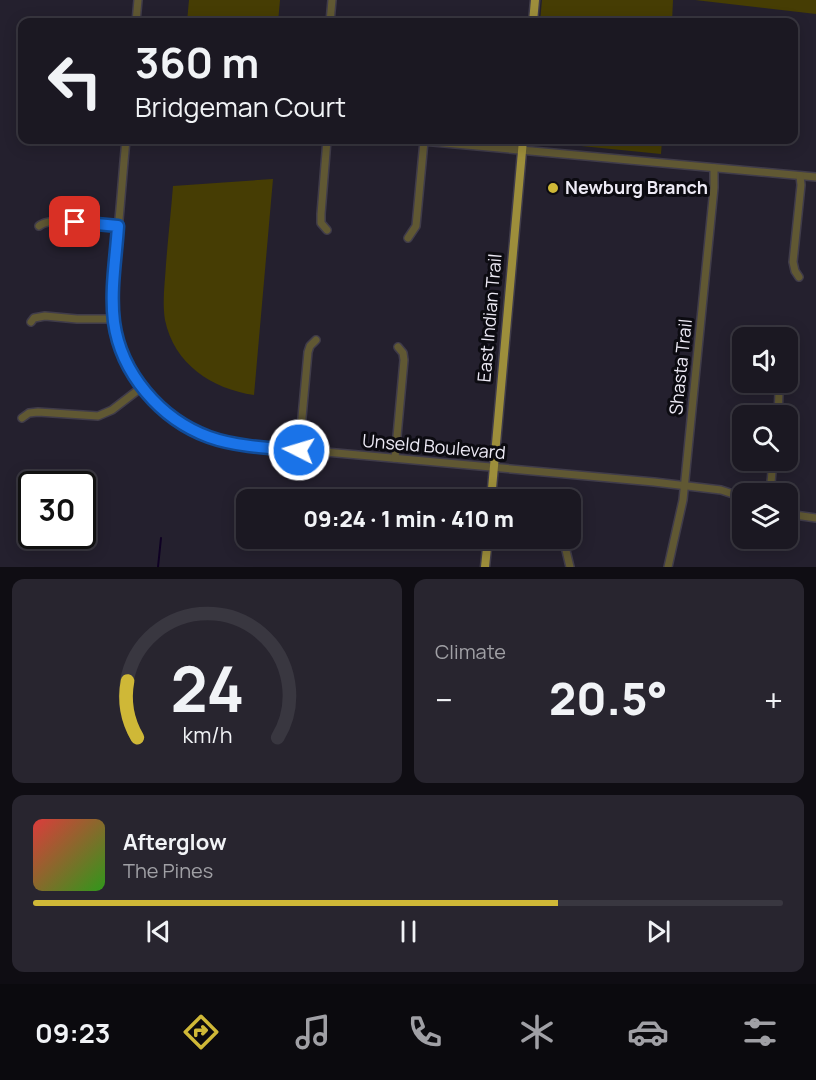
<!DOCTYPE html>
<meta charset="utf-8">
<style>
:root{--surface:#1b1822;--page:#28252f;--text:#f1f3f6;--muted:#a0a0a5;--line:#393740;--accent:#cfb837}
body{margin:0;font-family:Manrope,sans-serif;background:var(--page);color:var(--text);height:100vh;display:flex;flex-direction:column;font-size:22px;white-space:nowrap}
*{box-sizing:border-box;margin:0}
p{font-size:20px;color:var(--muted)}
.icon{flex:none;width:33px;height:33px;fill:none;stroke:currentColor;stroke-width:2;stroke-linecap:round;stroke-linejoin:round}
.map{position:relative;height:567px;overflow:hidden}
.side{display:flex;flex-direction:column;gap:12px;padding:12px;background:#0f0d13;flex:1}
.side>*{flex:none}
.banner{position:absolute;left:18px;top:18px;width:780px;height:126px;border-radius:12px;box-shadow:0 3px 15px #0003,0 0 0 2px var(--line);background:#1b1822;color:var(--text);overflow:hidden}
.buttons{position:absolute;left:732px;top:327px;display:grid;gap:12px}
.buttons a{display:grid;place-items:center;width:66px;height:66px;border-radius:12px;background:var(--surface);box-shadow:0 3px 15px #0003,0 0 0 2px var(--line);font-size:30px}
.speed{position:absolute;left:18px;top:471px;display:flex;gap:12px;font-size:30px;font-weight:700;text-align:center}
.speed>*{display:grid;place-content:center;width:78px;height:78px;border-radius:50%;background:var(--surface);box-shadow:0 3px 15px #0003,0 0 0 2px var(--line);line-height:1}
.speed .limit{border:3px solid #111;border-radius:9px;background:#fff;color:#111}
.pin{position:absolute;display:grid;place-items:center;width:51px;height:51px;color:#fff;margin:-26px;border-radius:12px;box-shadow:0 3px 9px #0006}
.me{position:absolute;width:66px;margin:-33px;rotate:275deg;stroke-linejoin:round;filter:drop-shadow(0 0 4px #0008)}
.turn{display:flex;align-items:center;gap:21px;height:126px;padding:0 18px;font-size:27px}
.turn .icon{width:78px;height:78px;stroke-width:2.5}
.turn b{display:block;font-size:42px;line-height:51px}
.big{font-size:45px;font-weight:800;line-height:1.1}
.side .widget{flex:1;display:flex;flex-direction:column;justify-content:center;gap:9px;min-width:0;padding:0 21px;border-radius:12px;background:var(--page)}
.side .dial{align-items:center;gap:0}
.dial svg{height:156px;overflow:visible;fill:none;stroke:var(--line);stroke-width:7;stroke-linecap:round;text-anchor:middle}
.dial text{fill:var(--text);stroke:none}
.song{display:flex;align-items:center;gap:18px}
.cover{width:72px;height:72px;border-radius:9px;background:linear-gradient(135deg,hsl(0 70% 55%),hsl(110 70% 35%))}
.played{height:6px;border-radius:3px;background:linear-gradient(90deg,var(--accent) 70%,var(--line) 70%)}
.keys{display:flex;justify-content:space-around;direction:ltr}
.heat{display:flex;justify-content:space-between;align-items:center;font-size:33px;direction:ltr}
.side .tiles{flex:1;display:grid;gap:12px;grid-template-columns:1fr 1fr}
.widget:last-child{grid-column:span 2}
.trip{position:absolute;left:236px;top:489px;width:345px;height:60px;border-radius:12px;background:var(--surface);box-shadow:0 3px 15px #0003,0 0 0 2px var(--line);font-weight:800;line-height:60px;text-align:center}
.menu{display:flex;height:96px;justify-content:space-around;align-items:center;background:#0b0a0e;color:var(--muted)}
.menu .icon{width:42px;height:42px}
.menu .active{color:var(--accent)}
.menu b{font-size:27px;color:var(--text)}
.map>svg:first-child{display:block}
.green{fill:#463d04}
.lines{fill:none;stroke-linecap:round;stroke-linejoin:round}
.stream{stroke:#0f0124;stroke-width:2}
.minor-casing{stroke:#403c4a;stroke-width:10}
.major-casing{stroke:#403c4a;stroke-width:11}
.minor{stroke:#605833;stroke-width:7}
.major{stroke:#9d8e3b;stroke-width:8}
.route-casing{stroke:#114b97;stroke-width:15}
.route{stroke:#1a73e8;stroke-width:10}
.poi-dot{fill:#cfb837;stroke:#0c0b11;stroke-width:2}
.labels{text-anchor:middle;stroke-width:6;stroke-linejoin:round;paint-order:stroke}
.poi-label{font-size:18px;font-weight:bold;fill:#edeaf5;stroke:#0c0b11;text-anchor:start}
.street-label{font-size:18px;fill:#edeaf5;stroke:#0c0b11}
</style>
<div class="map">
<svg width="816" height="567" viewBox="0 0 816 567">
<rect width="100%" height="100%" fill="#24202e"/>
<g class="green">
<path d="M189 0H280L278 22H187Z"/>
<path d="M542 0H673L672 22H540Z"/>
<path d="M695 0H816V14Z"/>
<path d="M531 140H662L661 154 531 141Z"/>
<path d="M273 179 254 395C212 389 174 364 165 320 162 301 165 283 166 264 168 238 171 212 173 186Z"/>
</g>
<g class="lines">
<path class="stream" d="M158 567 161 538"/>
<g class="minor-casing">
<g id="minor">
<path d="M136 22 138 0"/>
<path d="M330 22 332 0"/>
<path d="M126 140C123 170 121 200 118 230 115 261 111 291 114 321 120 366 151 408 190 429 205 437 221 441 238 444L654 482 721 490 742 497"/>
<path d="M411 140 816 177"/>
<path d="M39 226C51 215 101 224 118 226"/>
<path d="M327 230 321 223V214L327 140"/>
<path d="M408 238 416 226 424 141"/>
<path d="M799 277 795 271 793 262 801 185 800 176"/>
<path d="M31 322 34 318 45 316 77 319H114"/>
<path d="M774 382 779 392 778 416"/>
<path d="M22 418 29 413 38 412 98 416 112 410 142 387"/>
<path d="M299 450 308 352 310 346 316 340"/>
<path d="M395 458 404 360 403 353 398 347"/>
<path d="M770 494 773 460"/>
<path d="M788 514 816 518"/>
<path d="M563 538 570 567"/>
<path d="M668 567 683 500 714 188V168"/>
</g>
</g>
<g class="major-casing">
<g id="major">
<path d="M533 22 535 0"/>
<path d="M491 500 523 140"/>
<path d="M485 567 488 538"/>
</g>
</g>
<use href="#minor" class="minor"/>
<use href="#major" class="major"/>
</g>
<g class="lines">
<g class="route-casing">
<path id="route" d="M75 222 118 226C116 258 110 290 114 322 121 373 160 419 209 437 237 447 270 448 299 450"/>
</g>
<use href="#route" class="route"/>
</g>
<circle class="poi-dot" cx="553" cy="188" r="6"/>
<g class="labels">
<g class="poi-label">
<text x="565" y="194">Newburg Branch</text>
</g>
<g class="street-label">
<text transform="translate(490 318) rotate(-85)" y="6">East Indian Trail</text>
<text transform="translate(681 367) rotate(-84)" y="6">Shasta Trail</text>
<text transform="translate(434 447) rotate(5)" y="6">Unseld Boulevard</text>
</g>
</g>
</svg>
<div class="buttons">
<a><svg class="icon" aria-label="sound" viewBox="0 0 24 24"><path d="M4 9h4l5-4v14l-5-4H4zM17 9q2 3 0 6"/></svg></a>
<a><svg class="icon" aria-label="search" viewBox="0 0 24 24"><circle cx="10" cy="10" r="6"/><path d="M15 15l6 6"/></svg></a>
<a><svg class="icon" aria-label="layers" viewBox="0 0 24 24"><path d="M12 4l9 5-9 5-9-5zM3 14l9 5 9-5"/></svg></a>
</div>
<div class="speed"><div class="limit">30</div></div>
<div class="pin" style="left:75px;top:222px;background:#d93025"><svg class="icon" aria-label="arrive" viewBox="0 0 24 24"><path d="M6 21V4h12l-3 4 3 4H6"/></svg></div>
<svg class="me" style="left:299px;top:450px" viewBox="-20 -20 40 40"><circle r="17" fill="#1a73e8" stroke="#fff" stroke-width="3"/><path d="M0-11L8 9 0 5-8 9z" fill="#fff"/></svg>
<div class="trip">09:24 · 1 min · 410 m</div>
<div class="banner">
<div class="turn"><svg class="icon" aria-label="left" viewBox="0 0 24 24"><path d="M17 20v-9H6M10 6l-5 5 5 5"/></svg><div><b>360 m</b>Bridgeman Court</div></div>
</div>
</div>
<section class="side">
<div class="tiles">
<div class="widget dial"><svg viewBox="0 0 100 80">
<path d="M14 69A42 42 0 1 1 86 69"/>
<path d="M14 69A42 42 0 0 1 9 40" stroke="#cfb837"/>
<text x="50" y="56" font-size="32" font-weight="700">24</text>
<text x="50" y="72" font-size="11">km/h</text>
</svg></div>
<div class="widget"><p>Climate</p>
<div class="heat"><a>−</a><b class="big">20.5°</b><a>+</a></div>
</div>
<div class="widget">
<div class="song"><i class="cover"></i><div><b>Afterglow</b><p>The Pines</p></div></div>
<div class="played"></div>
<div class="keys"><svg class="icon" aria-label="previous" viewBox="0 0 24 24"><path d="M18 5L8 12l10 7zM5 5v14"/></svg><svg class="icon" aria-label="pause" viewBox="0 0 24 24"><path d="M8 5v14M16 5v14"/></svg><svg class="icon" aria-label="next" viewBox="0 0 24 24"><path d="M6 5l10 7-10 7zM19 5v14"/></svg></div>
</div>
</div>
</section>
<nav class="menu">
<b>09:23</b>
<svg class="icon active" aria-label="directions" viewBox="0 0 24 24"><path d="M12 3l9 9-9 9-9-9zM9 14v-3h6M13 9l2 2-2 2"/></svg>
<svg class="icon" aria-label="music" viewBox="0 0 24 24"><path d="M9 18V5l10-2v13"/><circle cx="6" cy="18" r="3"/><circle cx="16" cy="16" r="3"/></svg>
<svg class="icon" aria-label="phone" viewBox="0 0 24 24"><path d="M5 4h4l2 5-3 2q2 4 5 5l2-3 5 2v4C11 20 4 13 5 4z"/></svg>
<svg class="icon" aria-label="climate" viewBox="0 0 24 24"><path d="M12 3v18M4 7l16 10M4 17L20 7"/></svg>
<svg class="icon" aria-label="car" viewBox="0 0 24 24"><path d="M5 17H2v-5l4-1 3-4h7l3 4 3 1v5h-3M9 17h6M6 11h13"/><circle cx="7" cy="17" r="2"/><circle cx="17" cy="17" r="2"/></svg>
<svg class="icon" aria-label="filters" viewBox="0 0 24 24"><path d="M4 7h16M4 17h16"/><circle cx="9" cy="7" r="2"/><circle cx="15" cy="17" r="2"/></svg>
</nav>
